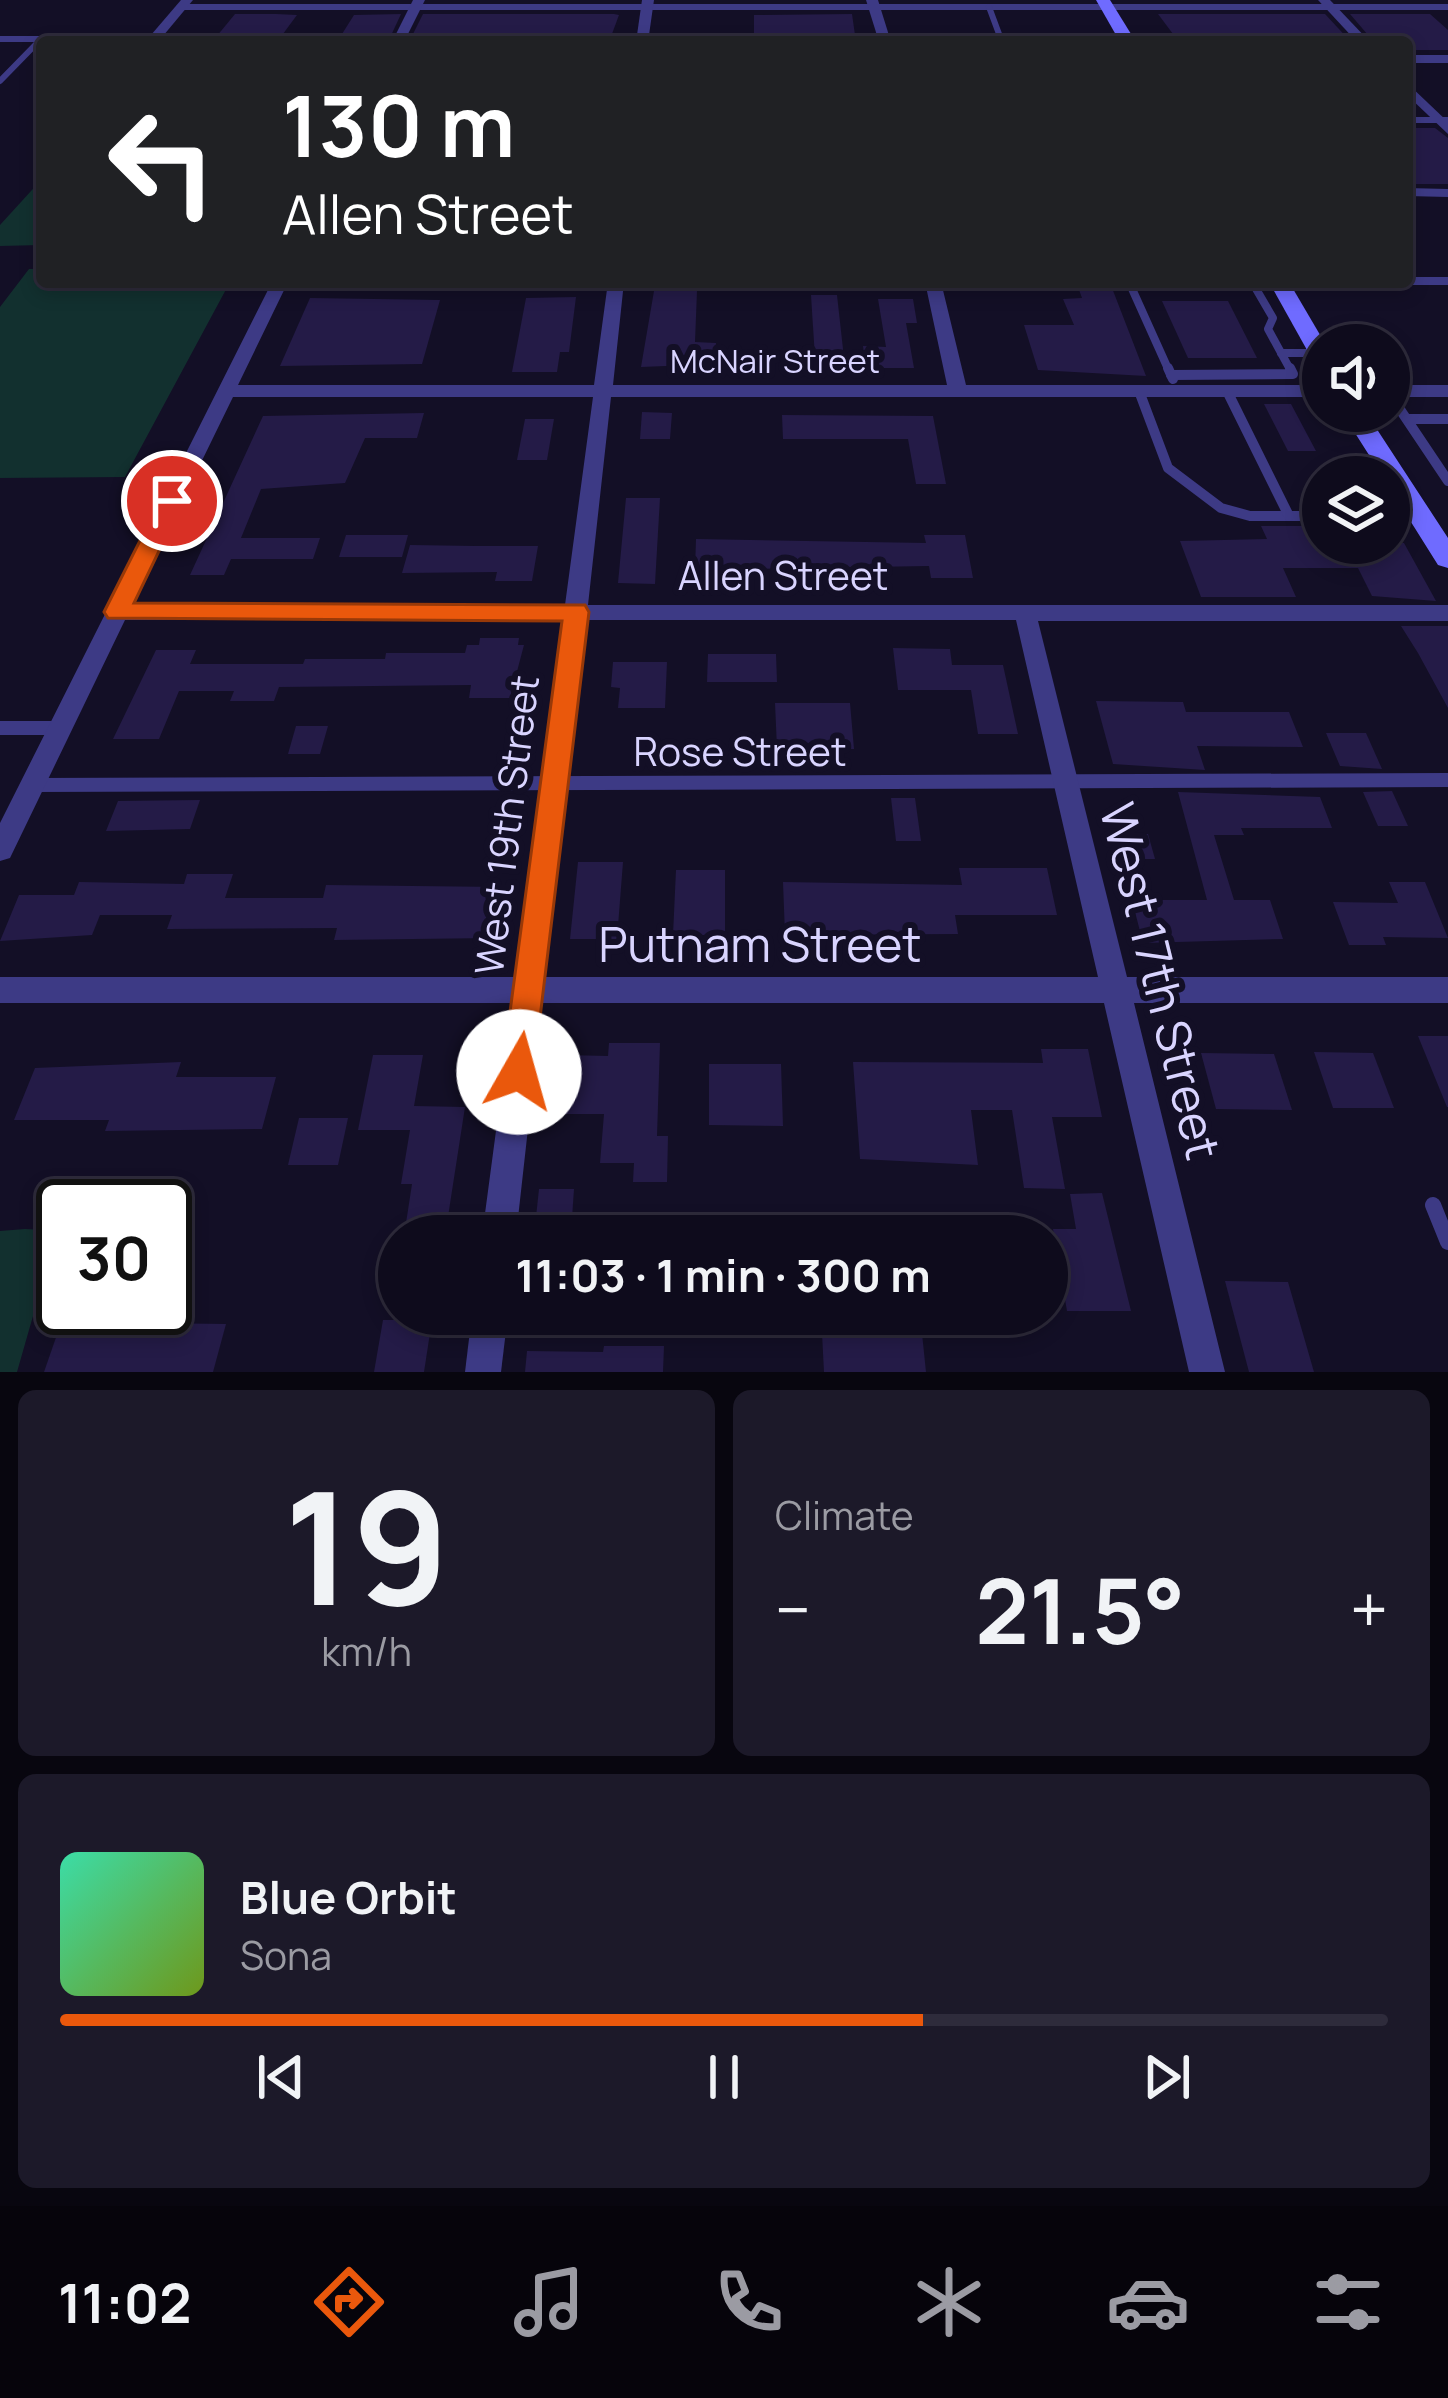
<!DOCTYPE html>
<meta charset="utf-8">
<style>
:root{--surface:#0e0b1c;--page:#1c1929;--text:#f1f3f6;--muted:#9b9ba3;--line:#2e2b3b;--accent:#ea580c}
body{margin:0;font-family:Manrope,sans-serif;background:var(--page);color:var(--text);height:100vh;display:flex;flex-direction:column;font-size:45px;white-space:nowrap}
*{box-sizing:border-box;margin:0}
p{font-size:39px;color:var(--muted)}
.icon{flex:none;width:66px;height:66px;fill:none;stroke:currentColor;stroke-width:2;stroke-linecap:round;stroke-linejoin:round}
.map{position:relative;height:1372px;overflow:hidden}
.drawer{display:flex;flex-direction:column;gap:18px;padding:18px;background:#08060f;flex:1}
.drawer>*{flex:none}
.hud{position:absolute;left:36px;top:36px;width:1377px;height:252px;border-radius:12px;box-shadow:0 6px 18px #0003,0 0 0 3px var(--line);background:#202124;color:#fff;overflow:hidden}
.buttons{position:absolute;left:1302px;top:324px;display:grid;gap:24px}
.buttons a{display:grid;place-items:center;width:108px;height:108px;border-radius:50%;background:var(--surface);box-shadow:0 6px 18px #0003,0 0 0 3px var(--line);font-size:60px}
.speed{position:absolute;left:36px;top:1179px;display:flex;gap:24px;font-size:60px;font-weight:700;text-align:center}
.speed>*{display:grid;place-content:center;width:156px;height:156px;border-radius:50%;background:var(--surface);box-shadow:0 6px 18px #0003,0 0 0 3px var(--line);line-height:1}
.speed .limit{border:6px solid #111;border-radius:18px;background:#fff;color:#111}
.pin{position:absolute;display:grid;place-items:center;width:102px;height:102px;color:#fff;margin:-51px;border:6px solid #fff;border-radius:50%;box-shadow:0 3px 12px #0007}
.me{position:absolute;width:132px;margin:-66px;rotate:7deg;stroke-linejoin:round;filter:drop-shadow(0 0 9px #0008)}
.turn{display:flex;align-items:center;gap:42px;height:252px;padding:0 48px;font-size:54px}
.turn .icon{width:156px;height:156px;stroke-width:2.5}
.turn b{display:block;font-size:84px;line-height:102px}
.big{font-size:90px;font-weight:700;line-height:1.1}
.drawer .tile{flex:1;display:flex;flex-direction:column;justify-content:center;gap:18px;min-width:0;padding:0 42px;border-radius:18px;background:var(--page)}
.drawer .dial{align-items:center;gap:0}
.dial b{font-size:156px;line-height:1}
.song{display:flex;align-items:center;gap:36px}
.cover{width:144px;height:144px;border-radius:18px;background:linear-gradient(135deg,hsl(160 70% 55%),hsl(80 70% 35%))}
.played{height:12px;border-radius:6px;background:linear-gradient(90deg,var(--accent) 65%,var(--line) 65%)}
.keys{display:flex;justify-content:space-around;direction:ltr}
.heat{display:flex;justify-content:space-between;align-items:center;font-size:66px;direction:ltr}
.drawer .tiles{flex:1;display:grid;gap:18px;grid-template-columns:1fr 1fr}
.tile:last-child{grid-column:span 2}
.trip{position:absolute;left:378px;top:1215px;width:690px;height:120px;border-radius:60px;background:var(--surface);box-shadow:0 6px 18px #0003,0 0 0 3px var(--line);font-weight:700;line-height:120px;text-align:center}
.tab-bar{display:flex;height:192px;justify-content:space-around;align-items:center;background:#06040b;color:var(--muted)}
.tab-bar .icon{width:84px;height:84px}
.tab-bar .on{color:var(--accent)}
.tab-bar b{font-size:54px;color:var(--text)}
.map>svg:first-child{display:block}
.green{fill:#12302f}
.building{fill:#241b47}
.lines{fill:none;stroke-linecap:round;stroke-linejoin:round}
.service-far4{stroke:#3d3a85;stroke-width:6}
.service-far3{stroke:#3d3a85;stroke-width:8}
.service-far2{stroke:#3d3a85;stroke-width:10}
.service-far1{stroke:#3d3a85;stroke-width:14}
.service{stroke:#3d3a85;stroke-width:16}
.minor{fill:#3d3a85;fill-rule:evenodd}
.secondary{fill:#6f6bff;fill-rule:evenodd}
.route{fill:#ea580c;stroke:#983908;stroke-width:3}
.labels{text-anchor:middle;stroke-width:12;stroke-linejoin:round;paint-order:stroke}
.far-street-label{font-size:33px;fill:#d9d4ff;stroke:#130f26}
.street-label{font-size:39px;fill:#d9d4ff;stroke:#130f26}
.near-street-label{font-size:48px;fill:#d9d4ff;stroke:#130f26}
</style>
<div class="map">
<svg width="1448" height="1372" viewBox="0 0 1448 1372">
<rect width="100%" height="100%" fill="#130f26"/>
<g class="green">
<path d="M42 179V245L0 246V225Z"/>
<path d="M29 269H42V282H230L125 477 0 478V307Z"/>
<path d="M25 1229 63 1231V1293L39 1295 17 1372H0V1231Z"/>
</g>
<g class="building">
<path d="M235 14H276L297 15 277 42H212Z"/>
<path d="M401 14 388 42H337L354 15Z"/>
<path d="M423 14H614L619 15 609 42H409Z"/>
<path d="M852 14 856 42H754V15Z"/>
<path d="M1158 14H1325L1351 42H1179Z"/>
<path d="M1350 14H1430L1448 30V50H1407V42H1374Z"/>
<path d="M1407 128H1435L1448 138V184H1407Z"/>
<path d="M1078 287 1112 288 1146 376 1038 370 1024 325H1074L1063 299 1082 298Z"/>
<path d="M654 291H697L695 342 716 343 715 364 641 367Z"/>
<path d="M811 295H837L844 358H815Z"/>
<path d="M576 297 569 352H560L557 372H512L526 298Z"/>
<path d="M310 298 440 300 422 364 280 366Z"/>
<path d="M878 299H913L917 323H906L914 368H866L863 346 886 347Z"/>
<path d="M1162 301H1228L1257 358H1188Z"/>
<path d="M1264 404H1291L1316 451H1288Z"/>
<path d="M642 412 672 413 670 439H640Z"/>
<path d="M424 413 417 438H365L345 483 261 489 241 538H320L313 559H231L224 575H190L263 416Z"/>
<path d="M782 415 933 416 946 484H916L908 439H783Z"/>
<path d="M525 419H554L547 460H517Z"/>
<path d="M626 498H660L655 584 618 583Z"/>
<path d="M1261 526H1312L1323 543H1404L1436 601 1372 596 1358 568H1283L1296 597H1201L1180 541 1267 539Z"/>
<path d="M346 535H408L402 557H339Z"/>
<path d="M924 535H965L973 578H931L929 566 695 570 696 539 926 543Z"/>
<path d="M410 545 475 546H538L532 581H495L497 572 402 573Z"/>
<path d="M1401 626H1448V708L1418 653Z"/>
<path d="M480 638H519L518 645H524L510 698H469L471 685 279 687 274 701H230L234 691H179L159 739H113L156 650H196L190 664H303L305 659H385L386 653H465L467 645H479Z"/>
<path d="M893 648 950 649 952 665H1003L1018 734H978L971 690H898Z"/>
<path d="M708 654H776L777 682H707Z"/>
<path d="M613 662H667L665 708H618L620 688 611 687Z"/>
<path d="M1096 701 1183 702 1186 712H1289L1303 747 1197 746 1205 770 1113 764Z"/>
<path d="M775 703H850L854 749 777 748Z"/>
<path d="M296 726H328L320 754H288Z"/>
<path d="M1326 733H1366L1382 769 1340 766Z"/>
<path d="M1392 791 1408 826H1378L1363 792Z"/>
<path d="M1178 792 1320 797 1332 828H1241L1244 835H1214L1234 900H1270L1283 939 1143 943 1132 900H1207Z"/>
<path d="M891 798H915L921 841H896Z"/>
<path d="M200 800 190 829 106 831 118 801Z"/>
<path d="M1117 834H1148L1155 859H1124Z"/>
<path d="M578 862H623L617 939H570Z"/>
<path d="M959 868H1047L1057 915H955L958 934 785 935 783 882 962 885Z"/>
<path d="M676 870H725V935H673Z"/>
<path d="M187 874H233L225 898H323L326 885 501 887 493 938 334 940 337 928 167 929 172 915H100L92 935 0 941 19 895H74L79 882 184 884Z"/>
<path d="M1389 882H1425L1448 938 1383 937 1386 945H1349L1333 902 1398 903Z"/>
<path d="M1418 1036H1448V1107H1447Z"/>
<path d="M609 1043H660L657 1136H668L667 1182H633L634 1163H600L604 1114H559L565 1055 608 1056Z"/>
<path d="M1041 1049H1088L1102 1117H1052L1065 1189 1024 1188 1012 1110H971L978 1165 860 1159 853 1062 1043 1063Z"/>
<path d="M1314 1052 1373 1053 1394 1108H1333Z"/>
<path d="M1201 1053 1274 1054 1292 1110 1216 1109Z"/>
<path d="M373 1055H423L414 1106 465 1107 445 1236H404L412 1184H401L410 1130H358Z"/>
<path d="M181 1062 176 1077H276L262 1129 105 1131 109 1120H14L35 1068Z"/>
<path d="M709 1064H781L783 1126 709 1125Z"/>
<path d="M299 1118H348L338 1165H288Z"/>
<path d="M539 1189H574L572 1218 536 1217Z"/>
<path d="M1102 1193 1131 1311H1067L1053 1229H1076L1070 1194Z"/>
<path d="M1225 1281 1288 1282 1314 1372H1249Z"/>
<path d="M821 1314H920L926 1372H824Z"/>
<path d="M383 1320H432L424 1372H374Z"/>
<path d="M61 1323H152L226 1324 213 1372H44Z"/>
<path d="M604 1346H664L663 1372H525L527 1351 603 1352Z"/>
</g>
<g class="lines">
<g class="service-far4">
<path d="M182 7H1448"/>
<path d="M989 7 1002 42"/>
<path d="M0 39H154"/>
<path d="M0 81 41 39"/>
<path d="M1407 120H1448"/>
</g>
<g class="service-far3">
<path d="M1407 281H1448"/>
<path d="M1129 282 1169 371"/>
<path d="M1252 282 1273 318 1268 329 1291 371"/>
<path d="M1281 353H1319"/>
</g>
<g class="service-far2">
<path d="M1168 368 1173 379"/>
<path d="M1171 375 1293 374 1290 368"/>
<path d="M1139 391 1168 468 1221 508 1250 516H1323"/>
<path d="M1227 391 1289 516"/>
<path d="M1389 393 1448 481"/>
<path d="M1407 419H1448"/>
<path d="M1389 516H1418"/>
</g>
<g class="service-far1">
<path d="M0 728H59"/>
<path d="M33 785 1448 780"/>
</g>
<path class="service" d="M1433 1205 1448 1242"/>
<g class="minor">
<path d="M181 0H193L158 42H145Z"/>
<path d="M413 0H425L404 42H392Z"/>
<path d="M642 0H654L648 42H636Z"/>
<path d="M866 0H878L891 42H879Z"/>
<path d="M1318 0H1330L1370 42H1357Z"/>
<rect x="1407" y="55" width="41" height="8"/>
<path d="M1407 83 1448 122V134L1407 95Z"/>
<path d="M1407 188 1448 189V197L1407 196Z"/>
<path d="M272 282H288L238 385H594L608 282H624L613 385H947L925 282H941L966 385H1323V397H611L588 605H1448V621H1038L1127 977H1448V1003H1134L1225 1372H1189L1104 1003H542L516 1236H482L513 1003H0V977H516L563 620H125L10 858 0 861V823ZM233 397H593L565 605 132 604ZM586 620H1016L1098 977H545Z"/>
<rect x="1389" y="385" width="59" height="12"/>
<path d="M472 1314H508L501 1372H465Z"/>
</g>
<g class="secondary">
<path d="M1096 0H1110L1136 42H1120Z"/>
<path d="M1269 282H1289L1326 345 1323 366 1312 359Z"/>
<path d="M1341 411H1365L1448 538V568L1438 565 1389 487V477H1383Z"/>
</g>
</g>
<path class="route" d="M172 494 183 501 134 603 585 605 589 612 532 1084 519 1089 507 1084 502 1072 562 621 108 618 104 612 160 501Z"/>
<g class="labels">
<g class="far-street-label">
<text x="775" y="373">McNair Street</text>
</g>
<g class="street-label">
<text x="783" y="590">Allen Street</text>
<text x="740" y="766">Rose Street</text>
<text transform="translate(507 825) rotate(-83)" y="14">West 19th Street</text>
</g>
<g class="near-street-label">
<text x="760" y="962">Putnam Street</text>
<text transform="translate(1160 981) rotate(76)" y="17">West 17th Street</text>
</g>
</g>
</svg>
<div class="buttons">
<a><svg class="icon" aria-label="sound" viewBox="0 0 24 24"><path d="M4 9h4l5-4v14l-5-4H4zM17 9q2 3 0 6"/></svg></a>
<a><svg class="icon" aria-label="layers" viewBox="0 0 24 24"><path d="M12 4l9 5-9 5-9-5zM3 14l9 5 9-5"/></svg></a>
</div>
<div class="speed"><div class="limit">30</div></div>
<div class="pin" style="left:172px;top:501px;background:#d93025"><svg class="icon" aria-label="arrive" viewBox="0 0 24 24"><path d="M6 21V4h12l-3 4 3 4H6"/></svg></div>
<svg class="me" style="left:519px;top:1072px" viewBox="-20 -20 40 40"><circle r="19" fill="#fff"/><path d="M0-13L10 11 0 6-10 11z" fill="#ea580c"/></svg>
<div class="trip">11:03 · 1 min · 300 m</div>
<div class="hud">
<div class="turn"><svg class="icon" aria-label="left" viewBox="0 0 24 24"><path d="M17 20v-9H6M10 6l-5 5 5 5"/></svg><div><b>130 m</b>Allen Street</div></div>
</div>
</div>
<section class="drawer">
<div class="tiles">
<div class="tile dial"><b>19</b><p>km/h</p></div>
<div class="tile"><p>Climate</p>
<div class="heat"><a>−</a><b class="big">21.5°</b><a>+</a></div>
</div>
<div class="tile">
<div class="song"><i class="cover"></i><div><b>Blue Orbit</b><p>Sona</p></div></div>
<div class="played"></div>
<div class="keys"><svg class="icon" aria-label="previous" viewBox="0 0 24 24"><path d="M18 5L8 12l10 7zM5 5v14"/></svg><svg class="icon" aria-label="pause" viewBox="0 0 24 24"><path d="M8 5v14M16 5v14"/></svg><svg class="icon" aria-label="next" viewBox="0 0 24 24"><path d="M6 5l10 7-10 7zM19 5v14"/></svg></div>
</div>
</div>
</section>
<nav class="tab-bar">
<b>11:02</b>
<svg class="icon on" aria-label="directions" viewBox="0 0 24 24"><path d="M12 3l9 9-9 9-9-9zM9 14v-3h6M13 9l2 2-2 2"/></svg>
<svg class="icon" aria-label="music" viewBox="0 0 24 24"><path d="M9 18V5l10-2v13"/><circle cx="6" cy="18" r="3"/><circle cx="16" cy="16" r="3"/></svg>
<svg class="icon" aria-label="phone" viewBox="0 0 24 24"><path d="M5 4h4l2 5-3 2q2 4 5 5l2-3 5 2v4C11 20 4 13 5 4z"/></svg>
<svg class="icon" aria-label="climate" viewBox="0 0 24 24"><path d="M12 3v18M4 7l16 10M4 17L20 7"/></svg>
<svg class="icon" aria-label="car" viewBox="0 0 24 24"><path d="M5 17H2v-5l4-1 3-4h7l3 4 3 1v5h-3M9 17h6M6 11h13"/><circle cx="7" cy="17" r="2"/><circle cx="17" cy="17" r="2"/></svg>
<svg class="icon" aria-label="filters" viewBox="0 0 24 24"><path d="M4 7h16M4 17h16"/><circle cx="9" cy="7" r="2"/><circle cx="15" cy="17" r="2"/></svg>
</nav>
